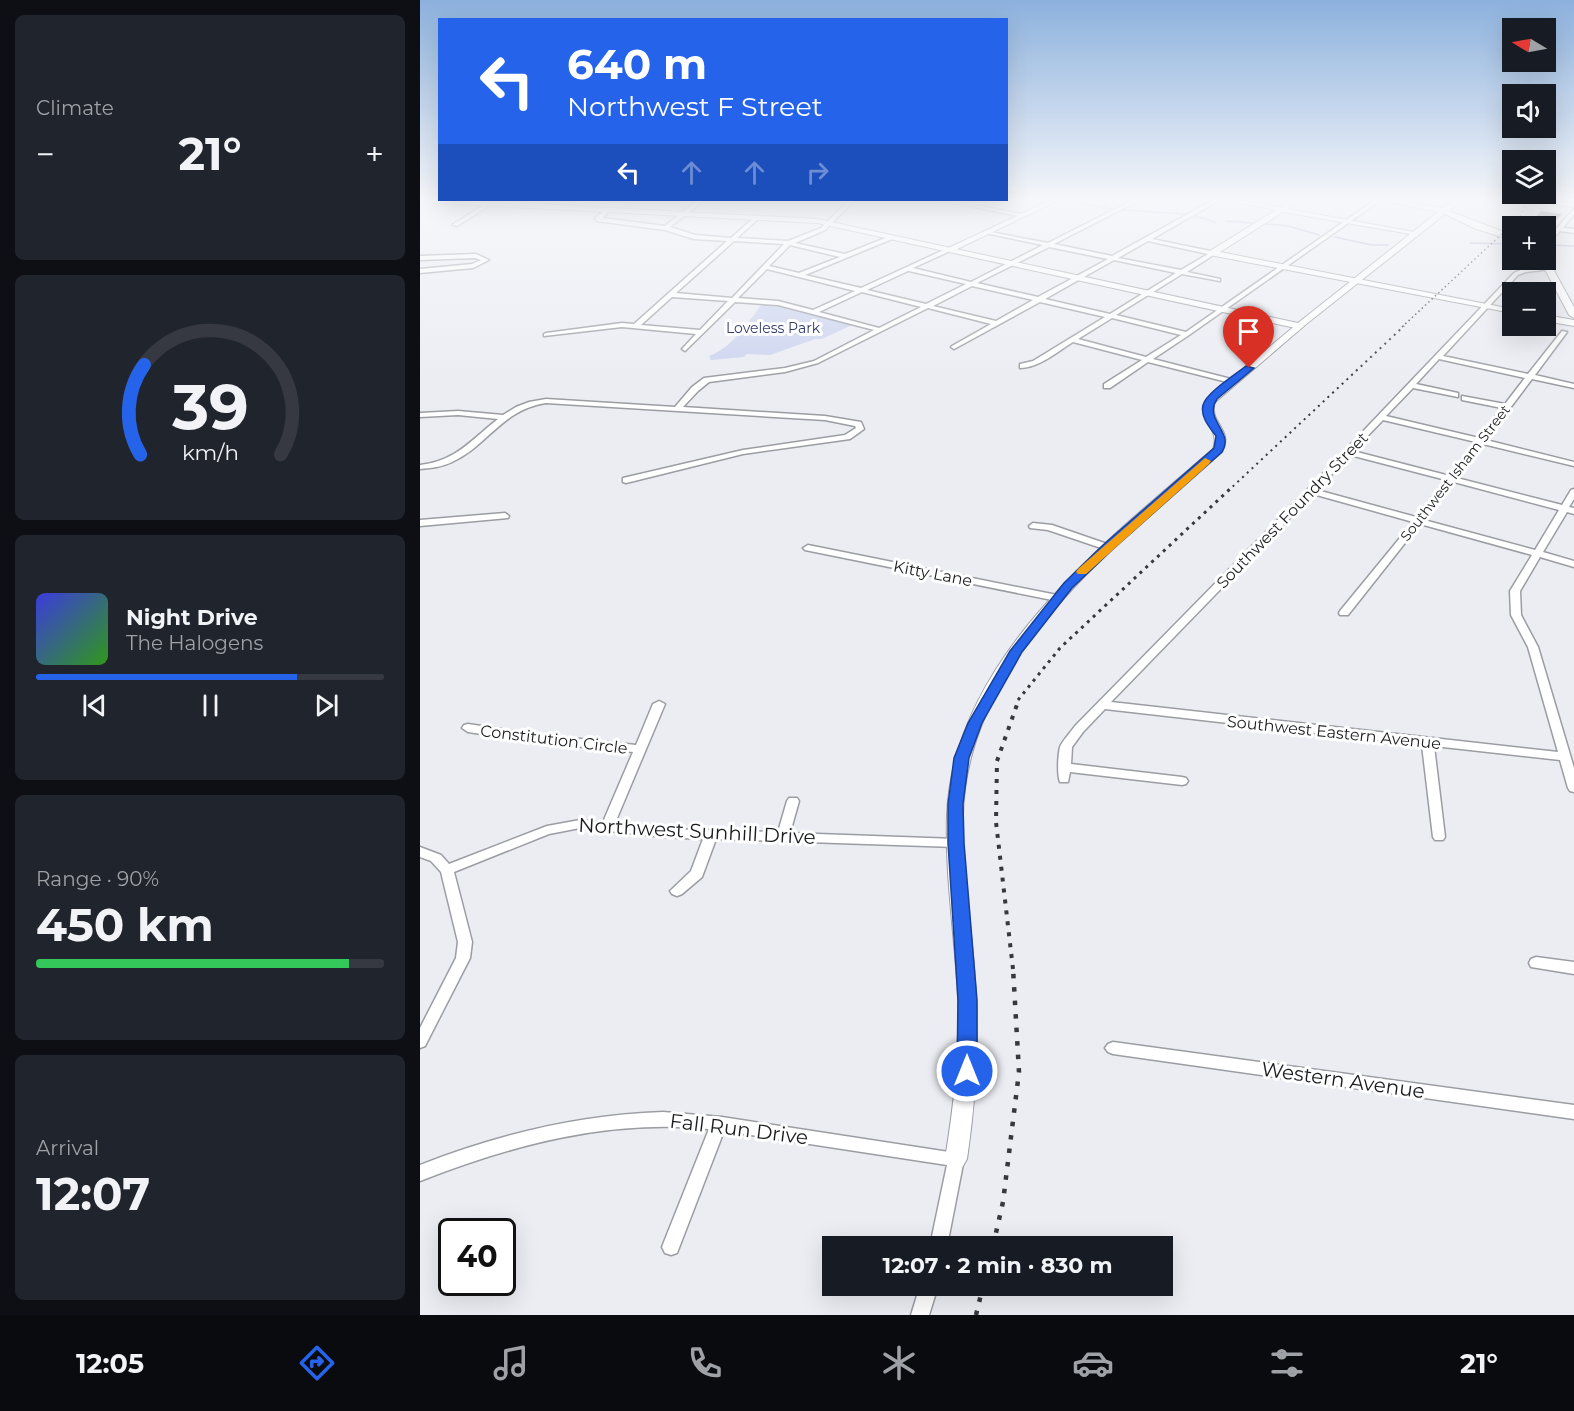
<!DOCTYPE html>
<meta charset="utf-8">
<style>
:root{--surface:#171b24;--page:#20242c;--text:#f1f3f6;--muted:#9ea1a6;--line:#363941;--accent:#2563eb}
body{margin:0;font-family:Montserrat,sans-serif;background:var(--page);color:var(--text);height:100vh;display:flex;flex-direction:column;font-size:22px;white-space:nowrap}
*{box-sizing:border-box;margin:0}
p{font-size:20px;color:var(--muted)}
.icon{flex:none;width:33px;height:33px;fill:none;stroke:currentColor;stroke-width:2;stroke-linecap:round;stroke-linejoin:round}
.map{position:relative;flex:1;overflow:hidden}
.side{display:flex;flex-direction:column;gap:15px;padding:15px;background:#0d0f14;width:420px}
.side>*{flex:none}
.banner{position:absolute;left:18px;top:18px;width:570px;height:183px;border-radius:0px;box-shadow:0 6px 24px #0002;background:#2563eb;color:#fff;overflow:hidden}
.needle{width:39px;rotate:280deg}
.tools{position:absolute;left:1082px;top:18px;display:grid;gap:12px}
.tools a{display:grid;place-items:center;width:54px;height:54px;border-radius:0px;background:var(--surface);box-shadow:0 6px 24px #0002;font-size:30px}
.speed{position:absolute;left:18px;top:1218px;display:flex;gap:12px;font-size:30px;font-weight:700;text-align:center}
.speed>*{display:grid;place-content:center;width:78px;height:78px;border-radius:50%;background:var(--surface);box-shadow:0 6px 24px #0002;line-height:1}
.speed .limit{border:3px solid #111;border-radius:9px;background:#fff;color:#111}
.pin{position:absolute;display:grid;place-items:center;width:51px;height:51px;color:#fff;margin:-62px -26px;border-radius:50% 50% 50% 0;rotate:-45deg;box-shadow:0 0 6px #0007}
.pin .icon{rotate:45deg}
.me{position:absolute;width:66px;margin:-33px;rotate:0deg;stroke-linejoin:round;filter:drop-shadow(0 0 4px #0008)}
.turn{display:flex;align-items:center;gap:21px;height:126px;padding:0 30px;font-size:27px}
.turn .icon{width:78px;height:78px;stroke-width:2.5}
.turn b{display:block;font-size:42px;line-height:51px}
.lanes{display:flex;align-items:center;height:57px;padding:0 30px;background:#0003;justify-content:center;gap:30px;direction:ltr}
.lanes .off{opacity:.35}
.big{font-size:45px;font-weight:700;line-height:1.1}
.side .widget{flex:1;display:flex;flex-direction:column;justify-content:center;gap:9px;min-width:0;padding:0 21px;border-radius:9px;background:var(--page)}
.side .dial{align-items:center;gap:0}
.dial svg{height:156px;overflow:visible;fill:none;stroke:var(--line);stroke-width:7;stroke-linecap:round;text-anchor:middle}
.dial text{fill:var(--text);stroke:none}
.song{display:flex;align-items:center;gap:18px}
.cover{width:72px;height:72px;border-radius:9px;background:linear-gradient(135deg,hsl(240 70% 55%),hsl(110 70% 35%))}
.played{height:6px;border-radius:3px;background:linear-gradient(90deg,var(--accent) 75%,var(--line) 75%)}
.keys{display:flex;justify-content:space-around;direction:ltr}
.heat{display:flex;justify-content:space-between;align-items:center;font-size:33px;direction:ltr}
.charge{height:9px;border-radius:4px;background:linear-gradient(90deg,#34c759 90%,var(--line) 0)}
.trip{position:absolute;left:402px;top:1236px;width:351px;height:60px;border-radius:0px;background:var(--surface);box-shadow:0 6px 24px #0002;font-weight:700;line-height:60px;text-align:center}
.menu{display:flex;height:96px;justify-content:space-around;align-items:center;background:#090b0e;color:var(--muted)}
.menu .icon{width:42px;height:42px}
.menu .current{color:var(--accent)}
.menu b{font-size:27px;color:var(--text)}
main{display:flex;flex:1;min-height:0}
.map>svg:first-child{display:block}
.green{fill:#ccd4ef}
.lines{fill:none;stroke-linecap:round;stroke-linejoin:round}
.stream{stroke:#a2accc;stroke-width:1.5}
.building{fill:#393a3f}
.minor-casing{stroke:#9b9da2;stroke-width:3}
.tertiary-casing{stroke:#9b9da2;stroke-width:2}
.secondary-casing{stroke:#9b9da2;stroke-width:2}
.minor{fill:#fff;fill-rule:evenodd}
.tertiary{fill:#fff;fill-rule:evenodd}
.secondary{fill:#fff;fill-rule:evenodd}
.rail-far4{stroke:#37383b;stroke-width:1.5;stroke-dasharray:1.5 3;stroke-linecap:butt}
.rail-far3{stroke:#37383b;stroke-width:2;stroke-dasharray:2 4.5;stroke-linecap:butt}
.rail-far2{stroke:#37383b;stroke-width:3;stroke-dasharray:3 5;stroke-linecap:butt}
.rail-far1{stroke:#37383b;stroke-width:4;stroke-dasharray:4 7;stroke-linecap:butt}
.rail{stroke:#37383b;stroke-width:4.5;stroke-dasharray:4.5 9;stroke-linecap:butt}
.route{fill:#2563eb;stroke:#184099;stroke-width:1.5}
.slow{fill:#f59e0b}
.labels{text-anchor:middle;stroke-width:6;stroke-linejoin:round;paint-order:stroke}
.far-park-label{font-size:14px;fill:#323c69;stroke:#fff}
.far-street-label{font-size:14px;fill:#1a1b1d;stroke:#fff}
.street-label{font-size:16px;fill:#1a1b1d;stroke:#fff}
.near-street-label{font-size:20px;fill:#1a1b1d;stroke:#fff}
</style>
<main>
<section class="side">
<div class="widget"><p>Climate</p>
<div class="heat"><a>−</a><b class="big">21°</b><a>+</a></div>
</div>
<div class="widget dial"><svg viewBox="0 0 100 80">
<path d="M14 69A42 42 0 1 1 86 69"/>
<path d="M14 69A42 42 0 0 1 16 23" stroke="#2563eb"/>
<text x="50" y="56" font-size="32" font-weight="700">39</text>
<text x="50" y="72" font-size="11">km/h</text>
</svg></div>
<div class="widget">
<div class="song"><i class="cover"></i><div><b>Night Drive</b><p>The Halogens</p></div></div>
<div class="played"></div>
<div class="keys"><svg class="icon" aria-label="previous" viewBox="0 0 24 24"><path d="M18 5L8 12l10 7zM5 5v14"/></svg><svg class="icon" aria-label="pause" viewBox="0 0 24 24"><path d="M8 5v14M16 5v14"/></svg><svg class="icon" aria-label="next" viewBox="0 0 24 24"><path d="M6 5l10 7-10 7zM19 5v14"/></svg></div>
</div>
<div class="widget"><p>Range · 90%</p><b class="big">450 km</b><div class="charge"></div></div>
<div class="widget"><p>Arrival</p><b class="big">12:07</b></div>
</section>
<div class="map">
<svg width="1154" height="1315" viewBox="0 0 1154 1315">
<rect width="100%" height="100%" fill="#ebedf3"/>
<path class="green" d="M342 304 371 308 432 325 402 339H395L350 355 327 354 324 357 291 360 289 356C313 347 327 324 342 304Z"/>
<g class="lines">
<g class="stream">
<path d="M641 200 691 209"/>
<path d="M702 210 763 214"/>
<path d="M775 216 795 222"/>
<path d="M806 221 832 223"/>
<path d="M847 224 868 226 899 235"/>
<path d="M915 237 951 245H968"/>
<path d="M1050 243 1092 244"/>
<path d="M1132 245 1154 246"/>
</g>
</g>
<path class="building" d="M1121 211 1142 214 1134 222 1114 219Z"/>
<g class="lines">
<g class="minor-casing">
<g id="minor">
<path d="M278 200H284L250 227 275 235 311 238 336 216 338 219 317 238 368 241 401 228 429 200H435L405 230 375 243 425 254 468 237H472V239L385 275 441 288 528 248 530 249V251L493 268 551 282 623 245 565 233V231L628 243 713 200H720L634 244 692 256 793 200H800L732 239 795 252V254L767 272 800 279V281L762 274 696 315 766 332 955 200H961L769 335 733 359 815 380V384L728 362 690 388H684V384L722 360 653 342C638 351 619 368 600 368V364L613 361 685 317 620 302 534 349 531 347 532 346 571 324 508 308 398 363 365 372 289 382 278 391 263 407 405 416 441 422 444 429 430 439 323 454 206 483 203 482V478L323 450 425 435 436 428 435 426 405 420 126 403C81 410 69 445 32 462 22 467 11 468 0 469V465C36 461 51 440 78 419L38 415 0 417V413L38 411 83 415 96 407 109 402 126 399 255 407 272 387 284 378 365 368 394 361 454 330 358 305 315 302 265 351 262 349 276 334 202 327 124 336V334L126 333 202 323 214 324 307 241 274 239 245 230 177 221 175 218 188 208 191 210 182 218 245 226ZM314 241 364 244 312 298 256 293ZM728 241 788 254 761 270 698 258ZM370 245 420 257 379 273 349 266ZM629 247 688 259 618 297 557 283ZM694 260 756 273 690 314 625 299ZM347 269 435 291 393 310 358 301 318 298ZM488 271H489L546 284 506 304 447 290ZM552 286 613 300 576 321 513 306ZM442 292 501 307 459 328 399 312ZM252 297 308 301 280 330 221 325ZM692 318 761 335 726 357 658 339Z"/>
<path d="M519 200H530L606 215 603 217Z"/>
<path d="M67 203 72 204 37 226 32 225Z"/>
<path d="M1154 209V214L1143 228 1154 229V233L1140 231 1125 247V241Z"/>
<path d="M56 254 69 260 53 268 0 273V269L52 264 61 260 55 258 0 260V256Z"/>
<path d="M1131 267V269L1106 272 1098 275 1023 356 1108 374 1142 331 1147 332 1115 375 1154 384V388L1112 379 1066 440 1154 462V466L1063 444 1037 478 1142 505 1151 490 1154 489V499L1149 507 1154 508V514L1147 512 1123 552 1154 561V567L1120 557 1100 591 1101 615 1118 647 1154 768V792L1150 791 1148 788 1140 760 1014 746 1025 837 1023 840H1015L1013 837 1002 745 685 709 663 732 652 747 651 764 762 777 766 778 768 781 766 784 762 785 650 772 648 782H640C637 775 638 755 640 747 643 740 651 732 655 726L888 489 1094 273 1105 268ZM1019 359 1105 378 1085 404 1042 396V400L1082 408 1059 438 966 416 993 388 1038 397V393L996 384ZM963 420 1056 442 1030 476 933 451ZM930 455 1026 480 996 517 897 490ZM1034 482 1139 510 1115 550 1004 520ZM893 494 993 522 920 611 919 613 920 615H928L1000 524 1112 555 1090 591 1091 615 1108 647 1138 752 691 702Z"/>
<path d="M85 513 89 516 88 518 0 526V520Z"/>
<path d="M613 523 632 525 690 545 692 547 687 550 628 530 610 528 609 526Z"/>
<path d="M388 545 637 595 642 598 637 601 385 550 383 548Z"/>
<path d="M239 701 245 704 195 823 244 829 358 832 367 801 369 798H377L379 801 370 833 536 839 540 840 542 843 540 846 536 847 296 839 282 877 262 894 257 896 252 894 250 891 271 871 283 839 244 837 160 828 129 834 34 872 52 942 50 958 5 1046 0 1048V1028L36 958 38 942 21 872 11 861 0 857V847L21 855 29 864 127 826 160 820 183 822 213 752 114 742 48 732 42 728 44 725 48 724 114 734 216 745 233 704Z"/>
<path d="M1116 957 1154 962V974L1111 967 1109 963 1111 959Z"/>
<path d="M693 1042 1154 1105V1119L693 1054 688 1052 685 1048 688 1044Z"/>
<path d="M243 1112 302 1117 542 1154 544 1159 527 1246H510L527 1165 304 1131 257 1253 251 1255 245 1253 242 1247 289 1129H288C188 1119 92 1145 0 1181V1165C79 1134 158 1115 243 1112Z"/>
<path d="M500 1286H518L509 1315H491Z"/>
</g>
</g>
<g class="tertiary-casing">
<g id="tertiary">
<path d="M116 200H124L113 207H109V205Z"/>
<path d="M631 200H639L531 252 524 250Z"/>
<path d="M805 200H819L861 207 873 200H880L868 209 1000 233 996 235 863 212 800 252 1092 309V313L790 255V251L856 210Z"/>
<path d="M1118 200 1154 203V207L1121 202Z"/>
<path d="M1125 315 1154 320V326L1125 321Z"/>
<path d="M877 324 884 326 794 403C790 424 814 430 802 452 695 545 546 660 543 815 542 875 553 936 556 996 559 1051 555 1105 547 1159L543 1166 536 1169 529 1166 525 1159C534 1105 540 1051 538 997 535 937 525 876 527 816 532 660 685 542 793 449 801 430 778 419 786 400Z"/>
</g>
</g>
<g class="secondary-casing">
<g id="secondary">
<path d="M0 200H40L397 219 878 323 1018 212 960 200H975L1023 208 1034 200H1042L1029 211 1092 235V240L1056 229 1025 214 880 329 397 223 0 202Z"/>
<path d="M1127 258 1154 307V318L1149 315 1120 260Z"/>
</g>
</g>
<use href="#minor" class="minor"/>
<use href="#tertiary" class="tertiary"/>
<use href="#secondary" class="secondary"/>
<path class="rail-far4" d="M982 327 1099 218 1109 200"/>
<path class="rail-far3" d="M808 491 984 326"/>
<path class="rail-far2" d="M598 700 640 648 810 489"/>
<path class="rail-far1" d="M593 969 576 822 577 761 599 699"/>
<g class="rail">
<path d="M573 1246 583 1202 599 1072 593 968"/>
<path d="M556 1315 563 1286"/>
</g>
</g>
<linearGradient id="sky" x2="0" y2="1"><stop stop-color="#8cb1dd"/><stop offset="0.52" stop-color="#f6f7fa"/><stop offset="1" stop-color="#f6f7fa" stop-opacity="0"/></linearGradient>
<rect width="1154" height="384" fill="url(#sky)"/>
<path class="route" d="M826 366 834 368 797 399C783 420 815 432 802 452L692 550 652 588 602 652 562 723 549 758 543 804 544 843 557 1000V1071L554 1077 547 1080 540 1077 537 1071 538 1000 528 843V804L534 758 548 723 590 651 644 583 683 545 794 448 796 436C790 428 780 417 783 405 786 393 816 374 826 366Z"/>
<path class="slow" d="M785 458 791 461 789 464 666 574H658L656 572 658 569Z"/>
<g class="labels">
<g class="far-park-label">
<text x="353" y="333">Loveless Park</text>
</g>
<g class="far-street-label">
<text transform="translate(1035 473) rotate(-52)" y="5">Southwest Isham Street</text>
</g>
<g class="street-label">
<text transform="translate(872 510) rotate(-46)" y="6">Southwest Foundry Street</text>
<text transform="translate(513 573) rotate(11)" y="6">Kitty Lane</text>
<text transform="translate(914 732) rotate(6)" y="6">Southwest Eastern Avenue</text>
<text transform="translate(134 739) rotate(7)" y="6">Constitution Circle</text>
</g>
<g class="near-street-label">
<text transform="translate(277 831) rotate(3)" y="7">Northwest Sunhill Drive</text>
<text transform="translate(923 1080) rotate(8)" y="7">Western Avenue</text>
<text transform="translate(319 1129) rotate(7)" y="7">Fall Run Drive</text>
</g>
</g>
</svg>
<div class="tools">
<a><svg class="needle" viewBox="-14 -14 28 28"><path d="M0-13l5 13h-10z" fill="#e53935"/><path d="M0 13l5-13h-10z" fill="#9ea1a6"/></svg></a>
<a><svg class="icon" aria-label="sound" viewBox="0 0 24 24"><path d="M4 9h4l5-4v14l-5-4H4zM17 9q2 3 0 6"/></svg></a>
<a><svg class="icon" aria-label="layers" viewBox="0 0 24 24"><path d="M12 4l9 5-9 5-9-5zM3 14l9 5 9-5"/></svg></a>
<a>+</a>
<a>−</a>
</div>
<div class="speed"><div class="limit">40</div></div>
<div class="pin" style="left:829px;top:368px;background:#d93025"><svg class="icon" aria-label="arrive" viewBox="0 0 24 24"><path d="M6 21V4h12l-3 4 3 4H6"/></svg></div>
<svg class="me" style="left:547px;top:1071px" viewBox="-20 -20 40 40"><circle r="17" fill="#2563eb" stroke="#fff" stroke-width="3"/><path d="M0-11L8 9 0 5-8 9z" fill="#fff"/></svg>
<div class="trip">12:07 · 2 min · 830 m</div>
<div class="banner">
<div class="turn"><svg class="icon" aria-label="left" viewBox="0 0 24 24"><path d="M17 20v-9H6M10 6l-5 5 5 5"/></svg><div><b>640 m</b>Northwest F Street</div></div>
<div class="lanes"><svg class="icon" aria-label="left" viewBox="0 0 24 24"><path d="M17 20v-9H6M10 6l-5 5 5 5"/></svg><svg class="icon off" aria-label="ahead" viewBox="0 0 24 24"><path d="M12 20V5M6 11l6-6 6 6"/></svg><svg class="icon off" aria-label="ahead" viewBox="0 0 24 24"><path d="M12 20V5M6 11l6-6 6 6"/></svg><svg class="icon off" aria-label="right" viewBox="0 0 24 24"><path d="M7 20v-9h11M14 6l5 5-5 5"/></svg></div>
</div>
</div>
</main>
<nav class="menu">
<b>12:05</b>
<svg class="icon current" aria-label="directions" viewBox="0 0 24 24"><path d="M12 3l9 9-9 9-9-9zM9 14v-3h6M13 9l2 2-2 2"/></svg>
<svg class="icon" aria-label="music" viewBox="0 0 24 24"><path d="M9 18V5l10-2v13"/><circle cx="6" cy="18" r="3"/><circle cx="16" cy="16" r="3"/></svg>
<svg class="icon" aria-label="phone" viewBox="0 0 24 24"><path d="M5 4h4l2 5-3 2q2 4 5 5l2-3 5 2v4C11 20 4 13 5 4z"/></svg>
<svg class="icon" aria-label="climate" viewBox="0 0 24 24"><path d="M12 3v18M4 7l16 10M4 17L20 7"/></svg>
<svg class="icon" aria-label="car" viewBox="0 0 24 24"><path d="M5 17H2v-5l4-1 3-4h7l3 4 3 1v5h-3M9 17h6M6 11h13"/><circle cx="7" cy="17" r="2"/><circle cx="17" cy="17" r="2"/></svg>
<svg class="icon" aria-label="filters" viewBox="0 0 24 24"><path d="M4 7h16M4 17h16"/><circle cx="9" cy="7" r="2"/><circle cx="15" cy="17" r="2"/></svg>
<b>21°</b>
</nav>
